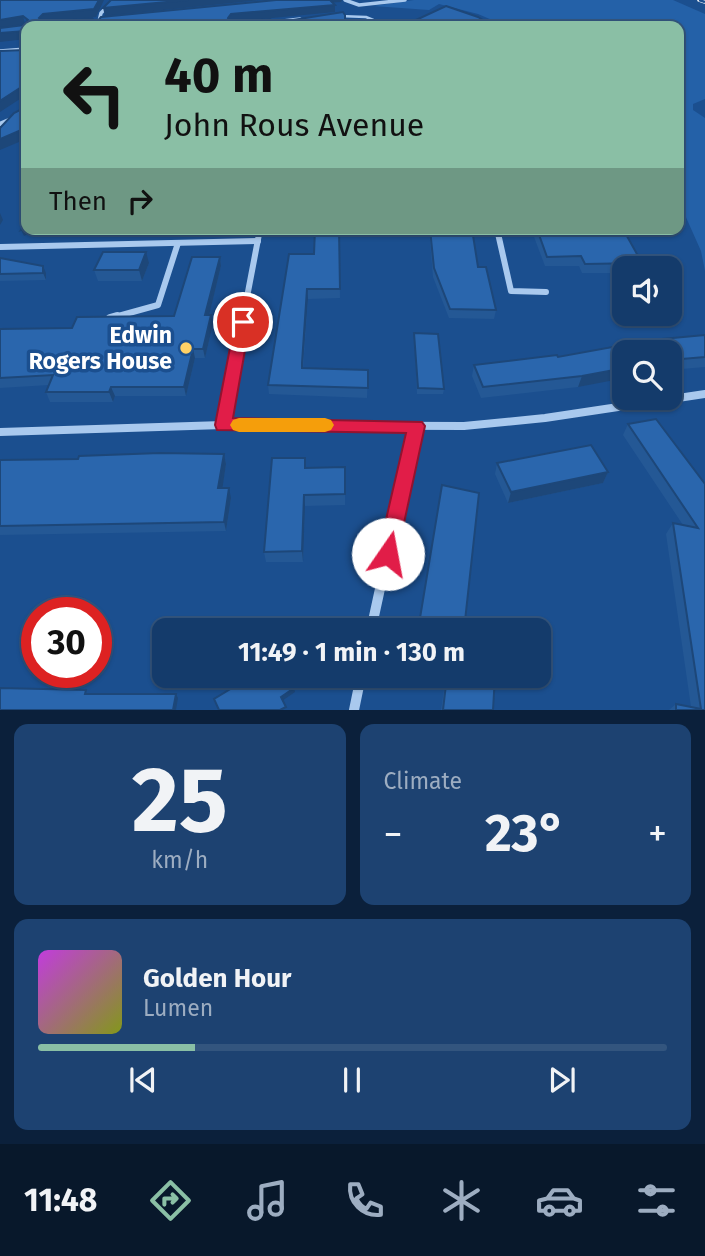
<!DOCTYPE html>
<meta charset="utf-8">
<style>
:root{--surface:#143b6b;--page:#1d4271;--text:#f1f3f6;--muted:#9dadc1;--line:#33557e;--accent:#8abfa5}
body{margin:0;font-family:"Fira Sans",sans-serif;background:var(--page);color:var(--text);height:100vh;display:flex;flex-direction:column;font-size:26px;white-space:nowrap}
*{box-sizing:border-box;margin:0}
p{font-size:23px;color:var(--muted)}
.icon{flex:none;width:38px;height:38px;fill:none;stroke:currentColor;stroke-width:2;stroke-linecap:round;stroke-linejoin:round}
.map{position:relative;height:710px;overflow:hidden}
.side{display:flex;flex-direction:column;gap:14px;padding:14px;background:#0b203b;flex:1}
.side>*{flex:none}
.guide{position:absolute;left:21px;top:21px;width:663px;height:214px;border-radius:14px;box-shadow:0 2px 5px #0004,0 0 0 2px var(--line);background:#8abfa5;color:#111;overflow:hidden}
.tools{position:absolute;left:612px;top:256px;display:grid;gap:14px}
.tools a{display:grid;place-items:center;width:70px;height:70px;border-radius:14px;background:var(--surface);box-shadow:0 2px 5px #0004,0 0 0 2px var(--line);font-size:35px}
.speed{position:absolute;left:21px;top:597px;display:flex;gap:14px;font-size:35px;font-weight:700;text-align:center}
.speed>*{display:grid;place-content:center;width:91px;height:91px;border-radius:50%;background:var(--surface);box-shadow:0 2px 5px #0004,0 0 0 2px var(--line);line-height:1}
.speed .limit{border:10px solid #d22;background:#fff;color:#111}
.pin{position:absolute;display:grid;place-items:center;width:60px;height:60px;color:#fff;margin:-30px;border:4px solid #fff;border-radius:50%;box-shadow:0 2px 7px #0007}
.me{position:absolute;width:77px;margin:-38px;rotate:12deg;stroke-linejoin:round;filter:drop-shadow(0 0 5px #0008)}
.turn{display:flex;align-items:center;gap:24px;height:147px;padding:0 28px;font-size:32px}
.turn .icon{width:91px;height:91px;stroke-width:2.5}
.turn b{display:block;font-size:49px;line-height:60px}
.then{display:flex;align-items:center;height:66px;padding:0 28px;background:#0003;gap:14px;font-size:26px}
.big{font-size:52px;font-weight:700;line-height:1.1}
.side .card{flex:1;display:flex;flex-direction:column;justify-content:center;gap:10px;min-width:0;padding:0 24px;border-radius:14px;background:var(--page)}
.side .dial{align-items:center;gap:0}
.dial b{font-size:91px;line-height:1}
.song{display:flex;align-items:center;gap:21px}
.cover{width:84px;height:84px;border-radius:10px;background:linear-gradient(135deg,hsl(290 70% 55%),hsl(70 70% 35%))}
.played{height:7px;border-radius:4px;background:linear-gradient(90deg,var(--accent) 25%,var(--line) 25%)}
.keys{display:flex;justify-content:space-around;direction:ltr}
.heat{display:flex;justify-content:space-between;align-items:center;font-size:38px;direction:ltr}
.side .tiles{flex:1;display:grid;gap:14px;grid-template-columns:1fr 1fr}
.card:last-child{grid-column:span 2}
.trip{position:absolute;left:152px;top:618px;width:399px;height:70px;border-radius:14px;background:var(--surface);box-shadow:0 2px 5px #0004,0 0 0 2px var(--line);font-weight:700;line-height:70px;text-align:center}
.tab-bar{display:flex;height:112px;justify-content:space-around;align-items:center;background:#08182b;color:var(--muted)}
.tab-bar .icon{width:49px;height:49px}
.tab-bar .active{color:var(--accent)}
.tab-bar b{font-size:32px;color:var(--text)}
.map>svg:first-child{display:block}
.green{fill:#2461a8}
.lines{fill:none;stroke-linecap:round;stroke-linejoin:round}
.lane{stroke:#a9c9ee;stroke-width:2.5}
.street-far4{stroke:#a9c9ee;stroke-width:3.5}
.street-far3{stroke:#a9c9ee;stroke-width:4.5}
.street-far2{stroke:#a9c9ee;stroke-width:6}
.street-far1{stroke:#a9c9ee;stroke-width:8}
.street{stroke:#a9c9ee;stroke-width:10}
.rail-casing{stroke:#fff;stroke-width:3.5}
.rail{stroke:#1b4f8f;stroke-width:2.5;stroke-dasharray:8;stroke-linecap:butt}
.wall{fill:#245895}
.shaded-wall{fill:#1d4779}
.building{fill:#2a66ad;stroke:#1d4779;stroke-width:2}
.route{fill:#e11d48;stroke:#92132f;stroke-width:2}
.slow{fill:#f59e0b}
.poi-dot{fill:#ffd166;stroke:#1b4f8f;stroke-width:2.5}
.labels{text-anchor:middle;stroke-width:7;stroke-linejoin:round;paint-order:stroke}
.poi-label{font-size:23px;font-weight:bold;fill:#fff;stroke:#1b4f8f;text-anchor:end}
</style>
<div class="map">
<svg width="705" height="710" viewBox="0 0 705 710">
<rect width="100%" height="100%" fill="#1b4f8f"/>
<path class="green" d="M414 0H673L705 14V99L693 104V110L705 118V271L701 251 685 215H679V172L682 171 679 168V26H506L478 14 439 4 429 10 373 6Z"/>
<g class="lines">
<path class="lane" d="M339 16 366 17 383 24"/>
<g class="street-far4">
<path d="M345 0 359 5 405 0"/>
<path d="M266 23 300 19"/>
<path d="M98 26 101 13 114 0"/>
<path d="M0 51 26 49"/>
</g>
<path class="street-far3" d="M0 124 26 113"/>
<g class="street-far2">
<path d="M497 229 511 291 546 292"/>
<path d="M0 247 258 241"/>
<path d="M111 318 158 305 178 243"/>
<path d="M243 318 260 229"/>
</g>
<g class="street-far1">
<path d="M110 318 117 316"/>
<path d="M223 425 244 316"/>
<path d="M0 432 223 425 464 426 545 418 705 394"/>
<path d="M402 489 416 426"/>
</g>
<g class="street">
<path d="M371 630 402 488"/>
<path d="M354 710 361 676"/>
</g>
<g class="rail-casing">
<path id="rail" d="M699 0 705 2"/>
</g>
<use href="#rail" class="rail"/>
</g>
<g class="wall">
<path d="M339 229 340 298 308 299 303 368 368 370 367 398 269 394 268 385 314 254Z"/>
<path d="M429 229H472L478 267 496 310 494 319 449 318 433 277Z"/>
<path d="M531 229H623L642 263 641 268H625V273H582L579 266H545Z"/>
<path d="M0 257 46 273V280L0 281Z"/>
<path d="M220 257 221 266 209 315H211L213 324 205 358H195L186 396H115L113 402H50L46 392 49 385 0 388V329L72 328 174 316Z"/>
<path d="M149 263 142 281H98L94 270Z"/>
<path d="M414 333 444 389 443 394H417Z"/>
<path d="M705 335V367L670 370V352L578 387 481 398 472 376 474 365 558 357Z"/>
<path d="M628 424 705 484V710H669L676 704 691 707 666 534 673 523 683 525 623 435Z"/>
<path d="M224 454 226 464 222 488 231 498 226 531 0 535V460L78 459Z"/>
<path d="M497 463 608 472 603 483 508 503 495 474Z"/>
<path d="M345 467V505L305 506 303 562H266L264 552 306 468Z"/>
<path d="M446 676H495L493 710H441Z"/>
</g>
<g class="shaded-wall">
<path d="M99 0H104L96 17 46 22 42 26 39 18 43 14Z"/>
<path d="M188 0H261L105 16 103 8Z"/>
<path d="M325 0H342L341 2 325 3Z"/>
<path d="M335 5V12L232 22 229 26 228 18 231 14Z"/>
<path d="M23 16 25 24 0 28V20Z"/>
<path d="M26 31V39L0 42V33Z"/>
<path d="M26 84V95L0 112V101Z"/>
<path d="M26 128V139L0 150V139Z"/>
<path d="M0 213 3 220 0 225Z"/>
<path d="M26 228V229H39L24 236 21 230Z"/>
<path d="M146 252 149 263 142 281 139 270Z"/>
<path d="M220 257 221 266 207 324 205 315Z"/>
<path d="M43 266 46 273V280L43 273Z"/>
<path d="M307 289 308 299 302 372V363Z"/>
<path d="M211 315 213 324 205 358 203 349Z"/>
<path d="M193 349 195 358 186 396 184 387Z"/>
<path d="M625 368V378L578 387 582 376Z"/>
<path d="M111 387 115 396 113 402 109 392Z"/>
<path d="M224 454 226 464 221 498 218 488Z"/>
<path d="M608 472 603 483 508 503 511 492Z"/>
<path d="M229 488 231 498 226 531 224 522Z"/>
<path d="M304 495 305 506 303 562 302 551Z"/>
<path d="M294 688 295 692 282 701 281 697Z"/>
<path d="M176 694 178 698 176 710H173Z"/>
</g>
<g class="building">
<path d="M0 0H99L94 9 43 14 39 18 44 23 92 18 96 23 101 17 276 0H330L335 5 231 14 228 18 231 23 270 19 274 23 343 12 345 15V26H26V31L0 33V28L24 25 28 20 23 16 0 20Z"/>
<path d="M111 0H188L103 8Z"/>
<path d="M446 6 478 17 489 24 491 26H403Z"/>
<path d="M26 45V84L0 101V51L24 50Z"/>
<path d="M26 99V128L0 139V128L14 113 26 107Z"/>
<path d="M26 222V228L21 230Z"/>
<path d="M315 229H339L340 289H307L302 363V368L368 370V388L268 385 289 254H314Z"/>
<path d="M430 229H472L478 267H486L496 310 450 309 434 268Z"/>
<path d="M537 229H623L642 263 585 264 581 256 547 257Z"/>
<path d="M103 252H146L139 270H94Z"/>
<path d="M192 257H220L205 315H211L203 349H193L184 387H111L109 392H46L53 375 0 378V329L72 328 77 317 174 316Z"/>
<path d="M0 258 43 266V273L0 274Z"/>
<path d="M414 333 438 334 444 389 418 388Z"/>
<path d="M705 335V357L670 360V352H625V368L582 376 483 387 474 365 557 355 558 357 651 340Z"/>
<path d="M656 419 705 484V710H676V704L701 709 673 523 698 528 628 424Z"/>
<path d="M591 445 608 472 511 492 497 463Z"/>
<path d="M160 453 224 454 218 488H229L224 522 0 526V460L78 459 79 456Z"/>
<path d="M272 458H305V468L345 467V494L304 495 302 551 264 552Z"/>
<path d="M442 485 479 493 464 630H418Z"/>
<path d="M252 676H287L294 688 281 697 286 707 280 710H219L214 699Z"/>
<path d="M447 676H495L493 710H443Z"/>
<path d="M0 688 86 690 85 694H176L173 710H0Z"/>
</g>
<path class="route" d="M243 317 250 322 233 418 422 422 425 426 396 560 388 563 381 560 378 554 406 433 217 430 215 425 235 322Z"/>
<path class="slow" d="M239 418H325L331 420 334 425 331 430 325 432H239L233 430 230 425 233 420Z"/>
<circle class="poi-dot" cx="186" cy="348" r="7"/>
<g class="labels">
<g class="poi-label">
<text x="172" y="343">Edwin<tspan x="172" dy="26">Rogers House</tspan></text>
</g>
</g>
</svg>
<div class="tools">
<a><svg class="icon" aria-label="sound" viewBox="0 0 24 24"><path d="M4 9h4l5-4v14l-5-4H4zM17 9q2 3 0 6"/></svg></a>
<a><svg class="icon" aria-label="search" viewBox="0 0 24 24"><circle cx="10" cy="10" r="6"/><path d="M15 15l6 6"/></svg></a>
</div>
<div class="speed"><div class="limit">30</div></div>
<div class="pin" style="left:243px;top:322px;background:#d93025"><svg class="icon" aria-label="arrive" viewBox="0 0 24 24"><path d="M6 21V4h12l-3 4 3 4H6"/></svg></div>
<svg class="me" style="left:388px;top:554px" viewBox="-20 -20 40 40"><circle r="19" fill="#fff"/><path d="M0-13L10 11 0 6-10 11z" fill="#e11d48"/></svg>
<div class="trip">11:49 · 1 min · 130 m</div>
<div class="guide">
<div class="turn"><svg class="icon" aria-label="left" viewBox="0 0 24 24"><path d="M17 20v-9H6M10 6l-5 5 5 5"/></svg><div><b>40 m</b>John Rous Avenue</div></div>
<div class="then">Then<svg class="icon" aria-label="right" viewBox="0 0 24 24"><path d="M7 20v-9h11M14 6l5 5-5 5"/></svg></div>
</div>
</div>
<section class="side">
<div class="tiles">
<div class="card dial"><b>25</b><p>km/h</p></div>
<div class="card"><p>Climate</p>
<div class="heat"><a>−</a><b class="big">23°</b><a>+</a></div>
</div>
<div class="card">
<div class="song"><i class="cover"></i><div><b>Golden Hour</b><p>Lumen</p></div></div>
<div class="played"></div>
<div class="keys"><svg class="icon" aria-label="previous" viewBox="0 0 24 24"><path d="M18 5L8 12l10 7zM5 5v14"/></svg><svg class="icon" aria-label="pause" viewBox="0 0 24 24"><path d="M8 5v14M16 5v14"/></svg><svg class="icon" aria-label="next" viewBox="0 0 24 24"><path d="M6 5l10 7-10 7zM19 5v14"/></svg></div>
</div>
</div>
</section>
<nav class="tab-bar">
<b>11:48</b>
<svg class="icon active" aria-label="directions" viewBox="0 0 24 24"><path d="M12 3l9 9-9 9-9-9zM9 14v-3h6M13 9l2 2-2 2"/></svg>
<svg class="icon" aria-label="music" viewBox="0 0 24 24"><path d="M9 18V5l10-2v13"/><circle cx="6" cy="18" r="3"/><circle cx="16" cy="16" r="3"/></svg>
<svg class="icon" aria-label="phone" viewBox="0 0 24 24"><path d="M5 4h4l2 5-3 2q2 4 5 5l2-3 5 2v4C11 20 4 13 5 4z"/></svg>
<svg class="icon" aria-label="climate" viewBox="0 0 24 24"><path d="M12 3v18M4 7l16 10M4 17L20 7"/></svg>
<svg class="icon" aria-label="car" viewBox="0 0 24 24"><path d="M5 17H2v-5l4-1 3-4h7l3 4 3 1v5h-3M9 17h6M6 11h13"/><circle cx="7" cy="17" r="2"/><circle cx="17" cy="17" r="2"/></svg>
<svg class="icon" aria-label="filters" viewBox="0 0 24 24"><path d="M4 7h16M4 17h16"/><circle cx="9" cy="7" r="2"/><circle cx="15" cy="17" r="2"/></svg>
</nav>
